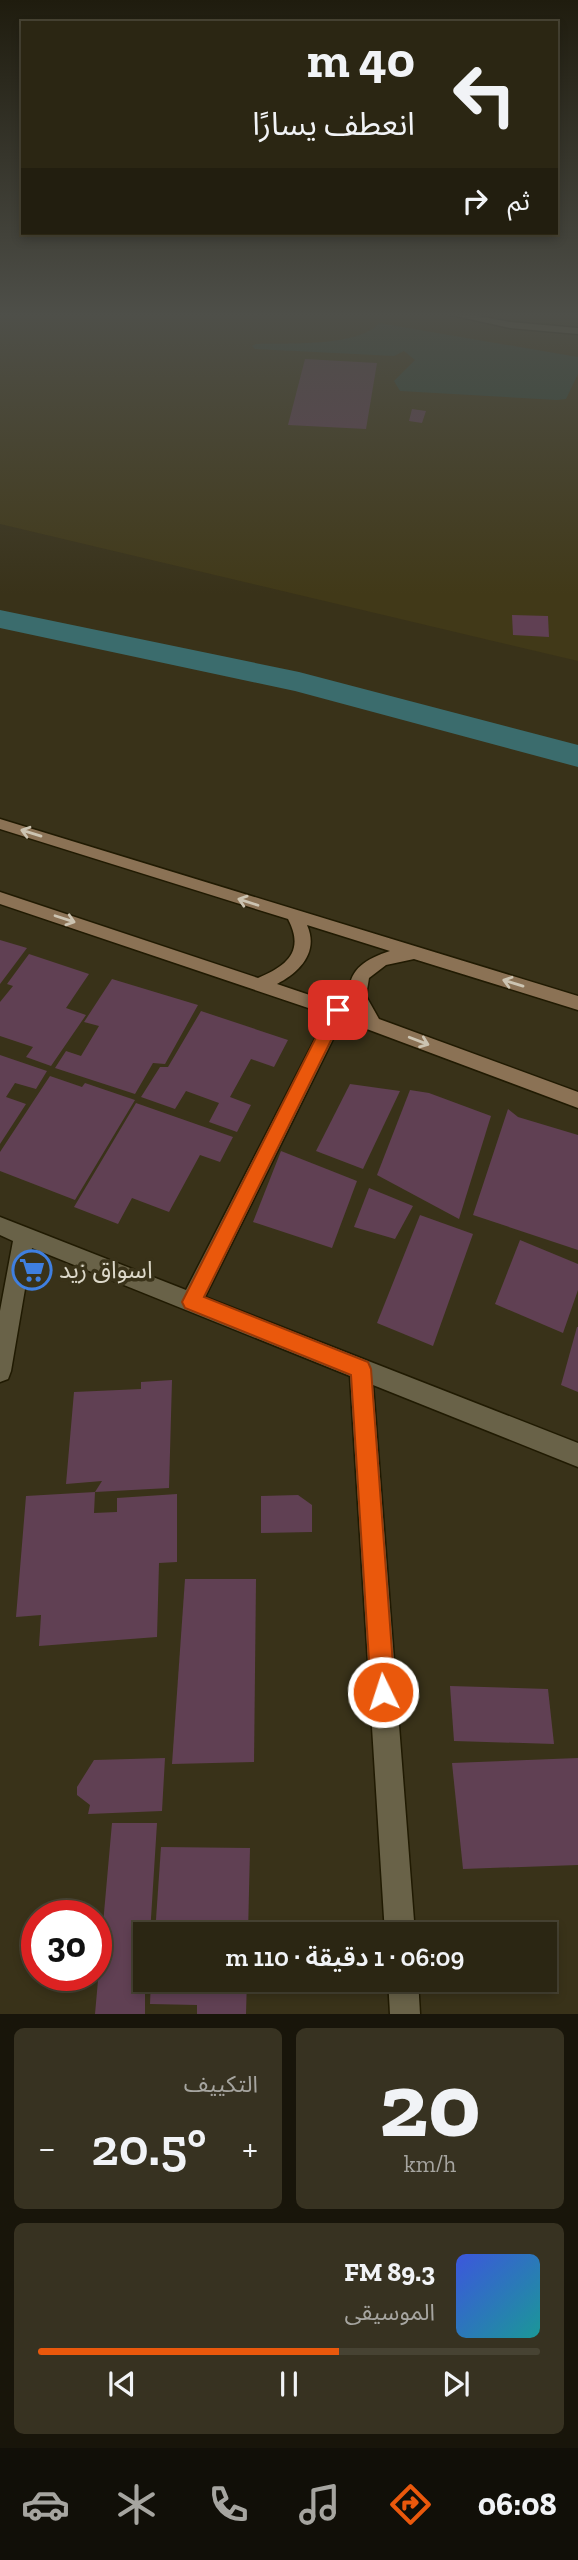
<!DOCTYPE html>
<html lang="ar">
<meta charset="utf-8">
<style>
:root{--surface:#2b2613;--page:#373221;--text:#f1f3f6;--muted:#a6a5a0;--line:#474333;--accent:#ea580c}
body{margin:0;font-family:"Zilla Slab","Noto Sans Arabic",serif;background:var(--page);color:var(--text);direction:rtl;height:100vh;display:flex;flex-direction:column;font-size:26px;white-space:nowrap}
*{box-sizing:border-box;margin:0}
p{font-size:23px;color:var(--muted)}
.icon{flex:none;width:38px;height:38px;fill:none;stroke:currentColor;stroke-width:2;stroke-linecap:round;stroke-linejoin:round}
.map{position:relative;height:2014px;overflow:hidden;direction:ltr}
.side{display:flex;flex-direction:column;gap:14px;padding:14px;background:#18150a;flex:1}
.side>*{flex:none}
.hud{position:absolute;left:21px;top:21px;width:537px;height:214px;border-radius:0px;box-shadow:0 4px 10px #0003,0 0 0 2px var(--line);direction:rtl;background:#2b2613;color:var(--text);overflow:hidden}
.speed{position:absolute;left:21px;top:1900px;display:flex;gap:14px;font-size:35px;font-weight:700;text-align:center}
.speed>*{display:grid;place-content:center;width:91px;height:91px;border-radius:50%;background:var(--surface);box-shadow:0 4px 10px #0003,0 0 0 2px var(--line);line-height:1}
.speed .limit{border:10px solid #d22;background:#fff;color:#111}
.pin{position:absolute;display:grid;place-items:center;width:60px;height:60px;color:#fff;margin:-30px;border-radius:14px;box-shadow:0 4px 10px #0006}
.me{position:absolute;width:77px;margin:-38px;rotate:356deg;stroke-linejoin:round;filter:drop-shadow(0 0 5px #0008)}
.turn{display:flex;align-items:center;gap:24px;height:147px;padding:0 28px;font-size:32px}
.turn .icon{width:91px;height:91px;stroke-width:2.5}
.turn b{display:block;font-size:49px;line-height:60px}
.then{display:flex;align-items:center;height:66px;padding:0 28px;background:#0003;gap:14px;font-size:26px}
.big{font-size:52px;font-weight:600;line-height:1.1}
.side .tile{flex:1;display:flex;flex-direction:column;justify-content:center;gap:10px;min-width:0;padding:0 24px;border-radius:10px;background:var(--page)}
.side .dial{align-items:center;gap:0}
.dial b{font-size:91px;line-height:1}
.song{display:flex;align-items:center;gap:21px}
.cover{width:84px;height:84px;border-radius:10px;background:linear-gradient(135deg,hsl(230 70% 55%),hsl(180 70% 35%))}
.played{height:7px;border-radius:4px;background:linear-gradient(90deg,var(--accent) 60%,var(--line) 60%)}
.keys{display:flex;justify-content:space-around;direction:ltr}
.heat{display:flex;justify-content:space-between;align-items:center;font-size:38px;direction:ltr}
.side .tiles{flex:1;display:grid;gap:14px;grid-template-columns:1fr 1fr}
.tile:last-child{grid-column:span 2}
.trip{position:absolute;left:133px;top:1922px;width:424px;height:70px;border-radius:0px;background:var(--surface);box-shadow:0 4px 10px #0003,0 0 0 2px var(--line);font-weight:600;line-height:70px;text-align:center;direction:rtl}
.tabs{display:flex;height:112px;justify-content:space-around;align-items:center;background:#110f08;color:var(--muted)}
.tabs .icon{width:49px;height:49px}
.tabs .on{color:var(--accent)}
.tabs b{font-size:32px;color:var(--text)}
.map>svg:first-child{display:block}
.built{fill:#413918}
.green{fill:#31483a}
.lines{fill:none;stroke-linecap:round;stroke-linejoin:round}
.canal{fill:#3b6c6d;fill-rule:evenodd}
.building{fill:#604053}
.lane-casing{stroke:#201a02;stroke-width:3}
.street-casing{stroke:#201a02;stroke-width:3}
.secondary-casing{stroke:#201a02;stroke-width:3}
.lane{fill:#696248;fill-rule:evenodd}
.street{fill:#696248;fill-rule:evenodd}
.secondary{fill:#8b7255;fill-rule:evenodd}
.oneway{stroke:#ccc4b2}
.route{fill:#ea580c;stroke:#983908;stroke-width:2}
.labels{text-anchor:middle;stroke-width:7;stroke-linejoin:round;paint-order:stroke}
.poi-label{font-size:24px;fill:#dcd8c9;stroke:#393219;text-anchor:start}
</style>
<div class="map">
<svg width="578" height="2014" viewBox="0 0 578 2014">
<rect width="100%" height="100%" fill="#393219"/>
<path class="built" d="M0 312H578V661L0 524Z"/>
<path class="green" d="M379 323 578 357V374L566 399 557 400 400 391 394 381 415 360 404 351 394 356 255 349 252 346 256 344C285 343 360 347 379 323Z"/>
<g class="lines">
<path class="canal" d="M0 610 299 672 578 745V767L295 691 0 628Z"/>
</g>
<g class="building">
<path d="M305 359 377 363 366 429 288 425Z"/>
<path d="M412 409 426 411 422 423 409 421Z"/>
<path d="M512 615 548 616 549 637 513 635Z"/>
<path d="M0 940 27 948 0 984Z"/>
<path d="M29 954 89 974 66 1008 86 1015 51 1066 26 1057 33 1047 0 1036V1002L13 986 7 984Z"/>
<path d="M112 979 198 1005 165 1064 153 1063 135 1094 55 1068 66 1051 81 1056 99 1026 84 1022Z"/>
<path d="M201 1011 288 1040 274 1067 251 1059 230 1097 251 1105 237 1132 209 1122 219 1103 186 1091 175 1109 141 1097 160 1067H168Z"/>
<path d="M0 1055 47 1071 36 1089 15 1083 6 1097 26 1104 0 1144Z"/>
<path d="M50 1076 82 1087 85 1083 135 1100 75 1200 0 1171V1152Z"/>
<path d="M350 1084 400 1091 363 1169 316 1151Z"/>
<path d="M410 1090 429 1093 491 1116 459 1219 377 1175Z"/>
<path d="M136 1103 233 1137 220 1162 200 1155 169 1212 132 1198 118 1224 74 1207Z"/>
<path d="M508 1109 518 1117 578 1135V1250L473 1215Z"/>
<path d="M281 1151 357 1181 332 1248 253 1222Z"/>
<path d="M369 1188 413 1206 395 1239 354 1227Z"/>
<path d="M420 1215 473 1234 433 1346 377 1323Z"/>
<path d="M520 1240 578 1264V1290L563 1333 495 1304Z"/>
<path d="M577 1327H578V1392L561 1385Z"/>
<path d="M172 1380 169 1488 95 1492 102 1481 66 1484 74 1392 141 1389V1382Z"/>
<path d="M95 1492 94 1513 117 1512V1498L177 1494V1562L159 1563 157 1637 39 1646 41 1615 16 1617 26 1496Z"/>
<path d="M298 1495 312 1505V1532L261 1533V1496Z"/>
<path d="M185 1579H256L254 1762 172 1764Z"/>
<path d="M450 1686 548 1689 554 1744 454 1741Z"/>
<path d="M165 1758 162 1811 88 1814 90 1805 77 1795V1787L94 1760Z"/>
<path d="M578 1758V1865L463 1869 452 1763Z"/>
<path d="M112 1823H157L150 1934H145V2014H95Z"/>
<path d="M161 1847 250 1848 248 1934H155Z"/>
<path d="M151 1979H247L246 2014H197V2005L150 2004Z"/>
</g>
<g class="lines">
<g class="lane-casing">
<path id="lane" d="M438 312H457L510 322 578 328V334L510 328Z"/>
</g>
<g class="street-casing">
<g id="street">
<path d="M338 1004 344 1006 347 1011 205 1297 578 1443V1467L373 1385 415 1934H385L350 1376 32 1248 11 1371 8 1379 0 1382V1311L13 1241 0 1235V1217L186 1290 332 1006Z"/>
<path d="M388 1979H418L420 2014H390Z"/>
</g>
</g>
<g class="secondary-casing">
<path id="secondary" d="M0 819 578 996V1010L414 959 386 965 369 978 366 996 379 1019 578 1092V1108L332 1016 0 904V892L258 978C287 966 305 951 288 919L0 829ZM307 925 390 951C359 961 341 976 354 1010L277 984C300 972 319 952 307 925Z"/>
</g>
<use href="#lane" class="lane"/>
<use href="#street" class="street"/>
<use href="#secondary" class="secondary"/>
</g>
<defs><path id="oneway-shaft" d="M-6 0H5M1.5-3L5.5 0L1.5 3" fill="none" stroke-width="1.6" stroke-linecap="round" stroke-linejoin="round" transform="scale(1.75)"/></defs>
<g class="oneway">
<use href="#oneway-shaft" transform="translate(31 833) rotate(-163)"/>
<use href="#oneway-shaft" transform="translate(248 902) rotate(-162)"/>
<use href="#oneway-shaft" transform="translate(65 919) rotate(18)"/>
<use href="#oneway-shaft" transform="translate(513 983) rotate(-163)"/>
<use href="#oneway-shaft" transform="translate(419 1041) rotate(21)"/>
</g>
<linearGradient id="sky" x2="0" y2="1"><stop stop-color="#1f1c0e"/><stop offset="0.53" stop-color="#4e4f49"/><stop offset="1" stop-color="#4e4f49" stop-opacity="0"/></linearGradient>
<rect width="578" height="594" fill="url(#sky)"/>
<path class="route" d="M338 1004 346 1010 204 1297 368 1362 371 1369 395 1692 392 1700 383 1704 375 1700 371 1692 351 1375 185 1308 182 1302 330 1010Z"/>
<defs>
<g id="supermarket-ring" transform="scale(2.0125)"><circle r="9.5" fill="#393219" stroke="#3f7fe0" stroke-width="1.5"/><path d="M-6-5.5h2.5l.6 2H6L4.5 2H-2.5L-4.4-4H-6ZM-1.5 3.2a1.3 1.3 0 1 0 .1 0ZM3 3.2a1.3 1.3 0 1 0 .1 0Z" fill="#3f7fe0"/></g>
</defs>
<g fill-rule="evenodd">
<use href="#supermarket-ring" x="32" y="1270"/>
</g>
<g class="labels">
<g class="poi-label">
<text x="59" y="1278">اسواق زيد</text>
</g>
</g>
</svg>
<div class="speed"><div class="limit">30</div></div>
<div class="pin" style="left:338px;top:1010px;background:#d93025"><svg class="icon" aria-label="arrive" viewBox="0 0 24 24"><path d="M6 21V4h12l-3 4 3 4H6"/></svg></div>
<svg class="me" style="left:383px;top:1692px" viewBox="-20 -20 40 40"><circle r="17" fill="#ea580c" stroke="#fff" stroke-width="3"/><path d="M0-11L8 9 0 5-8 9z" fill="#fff"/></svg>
<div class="trip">06:09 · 1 دقيقة · 110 m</div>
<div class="hud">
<div class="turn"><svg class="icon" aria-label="left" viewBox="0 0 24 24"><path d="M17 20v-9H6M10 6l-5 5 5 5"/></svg><div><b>40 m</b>انعطف يسارًا</div></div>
<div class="then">ثم<svg class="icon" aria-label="right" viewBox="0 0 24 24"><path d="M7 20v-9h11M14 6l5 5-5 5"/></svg></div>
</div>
</div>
<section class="side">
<div class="tiles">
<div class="tile dial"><b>20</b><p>km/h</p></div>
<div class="tile"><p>التكييف</p>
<div class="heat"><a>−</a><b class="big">20.5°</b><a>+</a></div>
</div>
<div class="tile">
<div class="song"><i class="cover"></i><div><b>89.3 FM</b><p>الموسيقى</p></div></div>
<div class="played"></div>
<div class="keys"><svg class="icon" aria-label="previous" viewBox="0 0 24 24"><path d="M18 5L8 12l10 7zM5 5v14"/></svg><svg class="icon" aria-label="pause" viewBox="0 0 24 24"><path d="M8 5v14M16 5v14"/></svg><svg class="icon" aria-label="next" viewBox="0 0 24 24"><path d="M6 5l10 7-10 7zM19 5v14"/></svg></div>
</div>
</div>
</section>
<nav class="tabs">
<b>06:08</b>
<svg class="icon on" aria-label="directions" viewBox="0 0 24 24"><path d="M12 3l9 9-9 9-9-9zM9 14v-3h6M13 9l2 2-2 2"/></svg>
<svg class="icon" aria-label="music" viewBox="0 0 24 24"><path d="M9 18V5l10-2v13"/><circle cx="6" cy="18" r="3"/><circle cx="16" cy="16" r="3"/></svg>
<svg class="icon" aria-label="phone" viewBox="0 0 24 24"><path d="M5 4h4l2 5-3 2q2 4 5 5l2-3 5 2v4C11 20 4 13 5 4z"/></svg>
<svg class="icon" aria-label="climate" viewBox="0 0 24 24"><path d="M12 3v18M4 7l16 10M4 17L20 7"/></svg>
<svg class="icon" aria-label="car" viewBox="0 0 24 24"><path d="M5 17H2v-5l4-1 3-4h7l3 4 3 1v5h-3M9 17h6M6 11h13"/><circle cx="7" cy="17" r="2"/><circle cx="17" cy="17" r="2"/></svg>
</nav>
